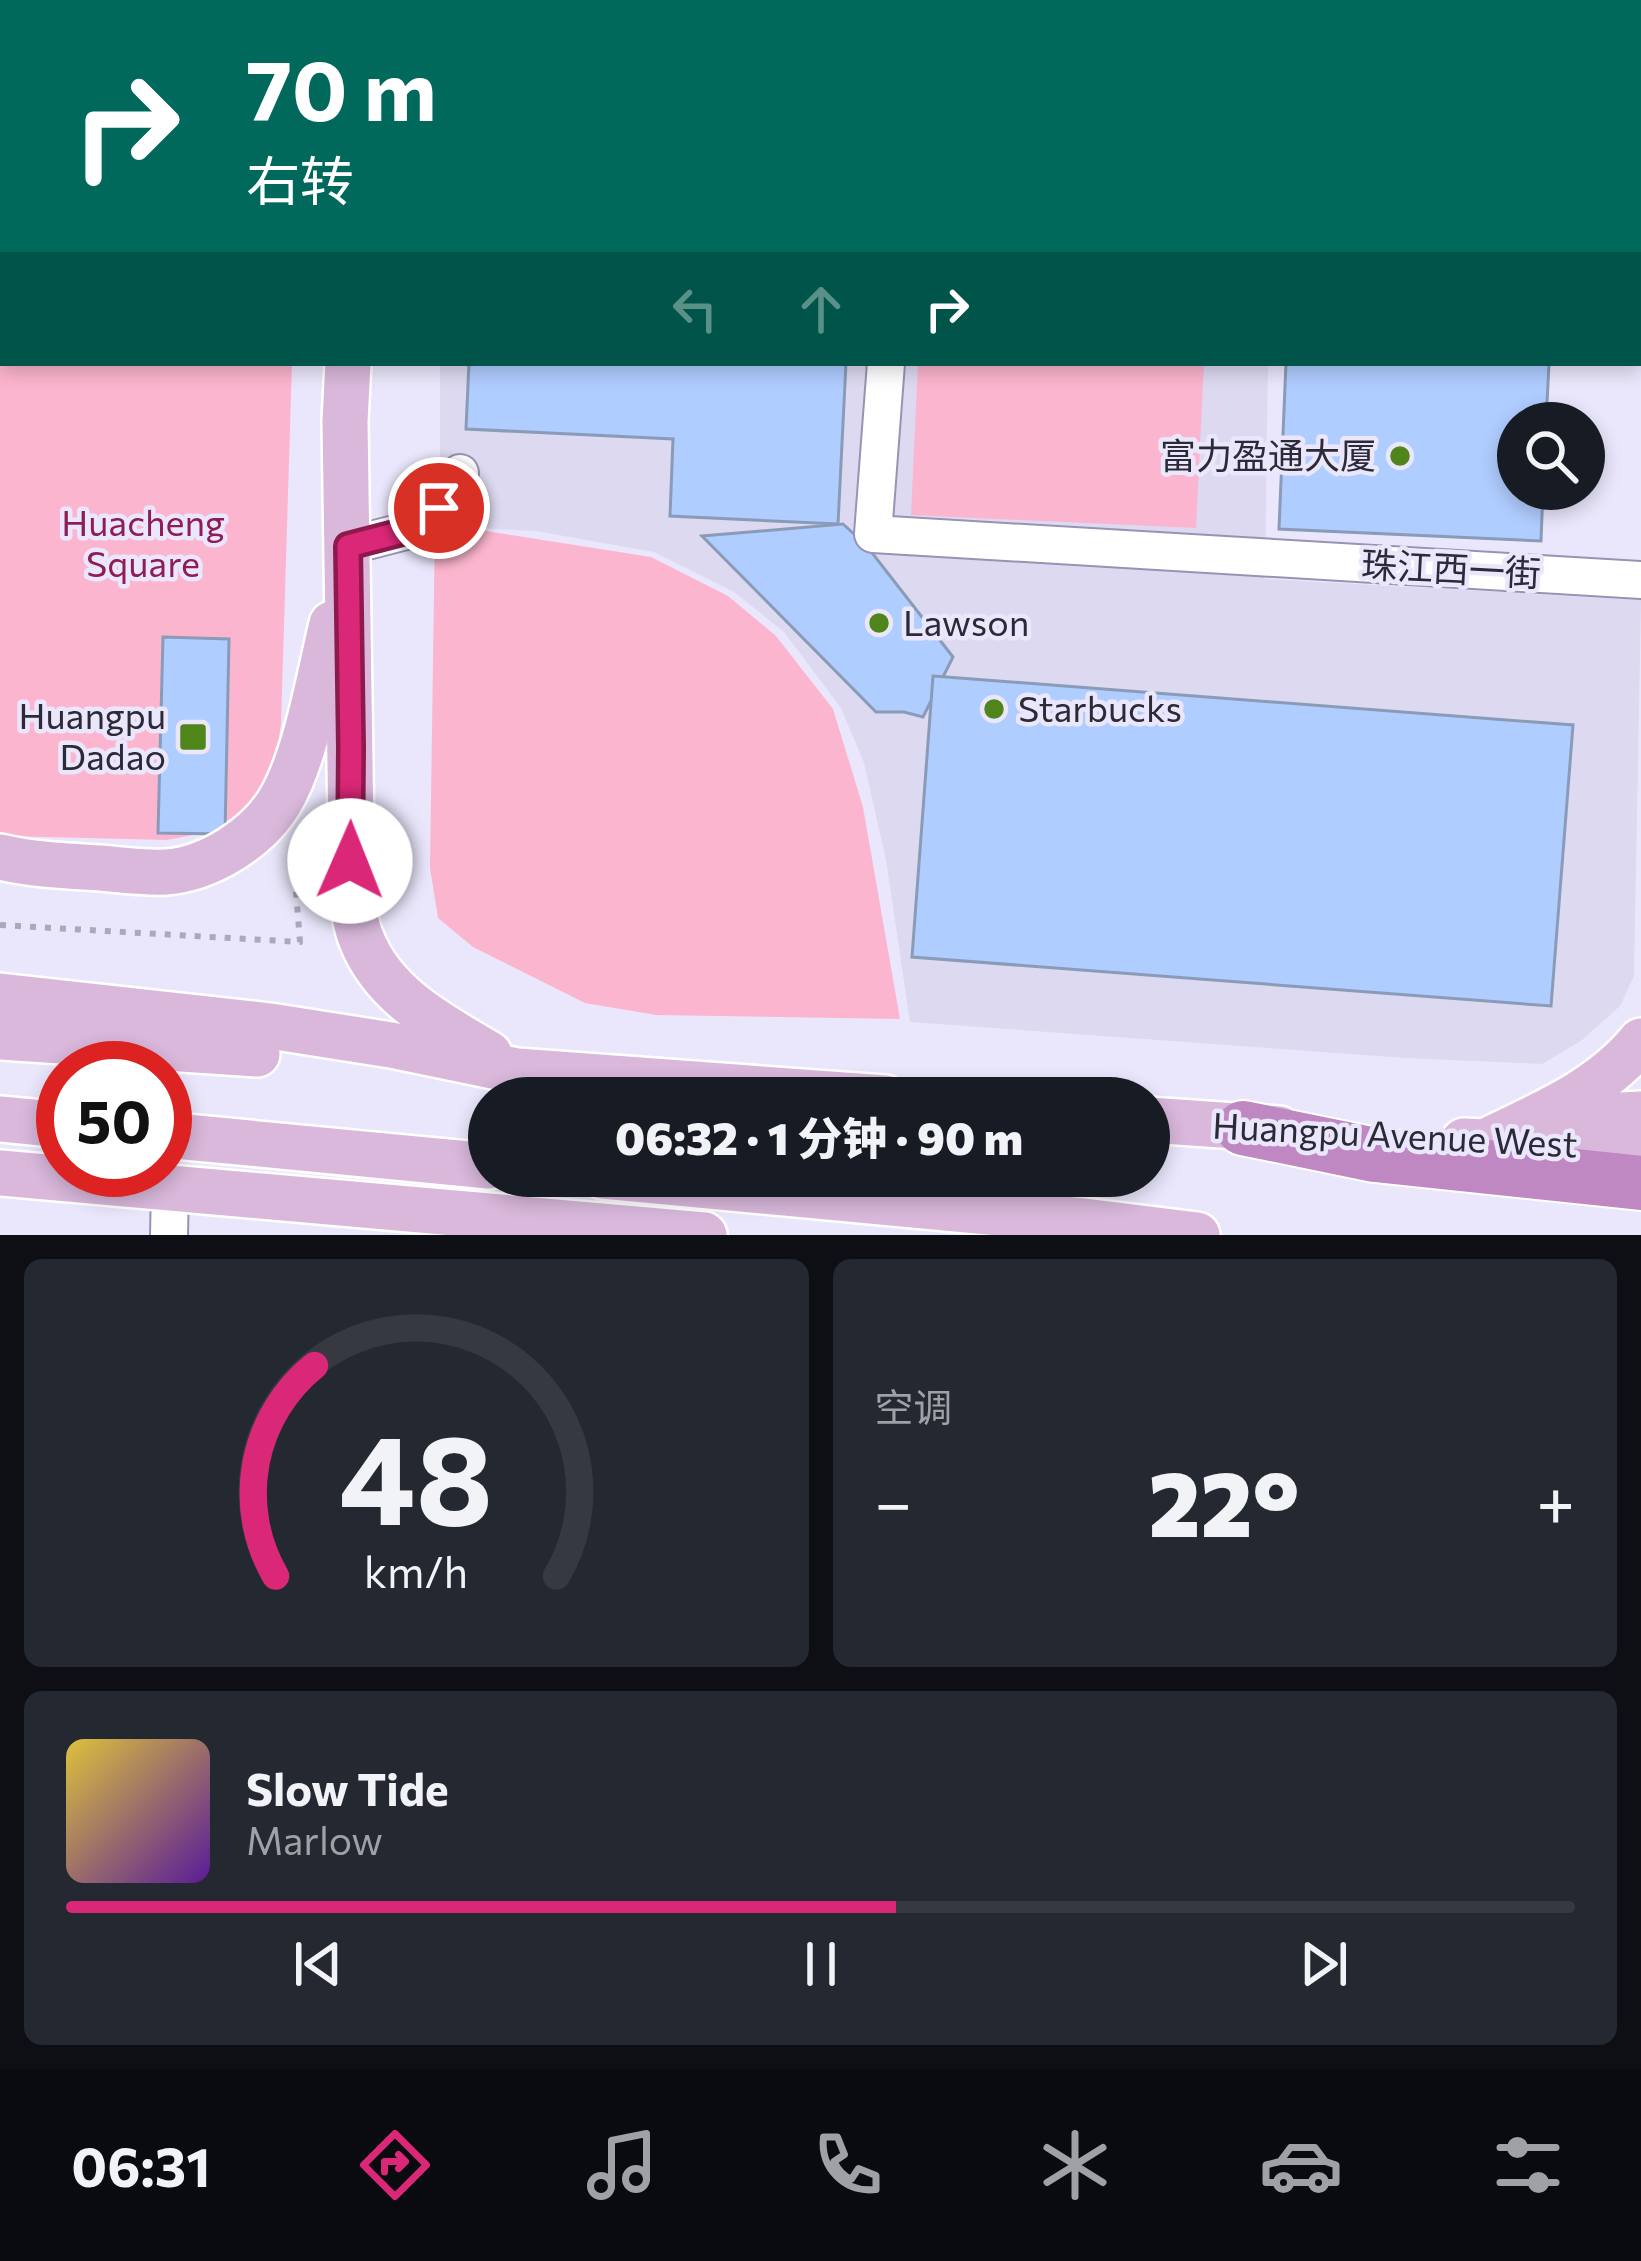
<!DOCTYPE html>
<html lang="zh">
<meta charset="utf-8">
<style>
:root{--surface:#171b24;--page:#242831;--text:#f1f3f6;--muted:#9ea1a6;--line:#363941;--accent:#db2777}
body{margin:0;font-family:Commissioner,"Noto Sans SC",sans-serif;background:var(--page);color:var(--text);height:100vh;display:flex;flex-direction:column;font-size:45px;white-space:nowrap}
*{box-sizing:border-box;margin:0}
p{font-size:39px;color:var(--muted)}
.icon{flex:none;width:66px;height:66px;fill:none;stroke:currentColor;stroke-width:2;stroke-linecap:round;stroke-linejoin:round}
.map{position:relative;height:1235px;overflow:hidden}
.side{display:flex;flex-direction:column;gap:24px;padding:24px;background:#0d0f14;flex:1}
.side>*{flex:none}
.guide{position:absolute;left:0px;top:0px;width:1641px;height:366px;box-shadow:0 6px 18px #0003;background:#00695c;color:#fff;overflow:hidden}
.fabs{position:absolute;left:1497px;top:402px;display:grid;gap:24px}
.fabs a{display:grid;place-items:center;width:108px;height:108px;border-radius:50%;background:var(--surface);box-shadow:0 6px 18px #0003;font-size:60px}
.speed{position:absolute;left:36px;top:1041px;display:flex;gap:24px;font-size:60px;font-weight:700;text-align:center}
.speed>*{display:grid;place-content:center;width:156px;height:156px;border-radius:50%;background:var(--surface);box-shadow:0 6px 18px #0003;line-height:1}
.speed .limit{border:18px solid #d22;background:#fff;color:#111}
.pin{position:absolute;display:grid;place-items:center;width:102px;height:102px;color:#fff;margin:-51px;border:6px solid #fff;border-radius:50%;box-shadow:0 3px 12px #0007}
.me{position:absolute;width:132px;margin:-66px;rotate:1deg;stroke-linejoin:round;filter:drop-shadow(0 0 9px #0008)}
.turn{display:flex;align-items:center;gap:42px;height:252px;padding:0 48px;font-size:54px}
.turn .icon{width:156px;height:156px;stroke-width:2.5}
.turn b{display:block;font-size:84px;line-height:102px}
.lanes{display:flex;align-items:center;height:114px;padding:0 48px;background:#0003;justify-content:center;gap:60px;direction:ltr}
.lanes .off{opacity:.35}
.big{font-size:90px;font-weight:800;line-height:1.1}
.side .widget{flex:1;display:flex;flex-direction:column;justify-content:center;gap:18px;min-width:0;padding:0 42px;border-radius:18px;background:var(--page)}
.side .dial{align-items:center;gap:0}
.dial svg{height:312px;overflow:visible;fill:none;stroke:var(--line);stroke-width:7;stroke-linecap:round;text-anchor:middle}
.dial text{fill:var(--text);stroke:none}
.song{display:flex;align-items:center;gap:36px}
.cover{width:144px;height:144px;border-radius:18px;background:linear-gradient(135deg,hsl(50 70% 55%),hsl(270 70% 35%))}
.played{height:12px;border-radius:6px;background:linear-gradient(90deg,var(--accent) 55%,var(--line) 55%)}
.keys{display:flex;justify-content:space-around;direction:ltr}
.heat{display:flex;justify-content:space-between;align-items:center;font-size:66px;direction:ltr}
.side .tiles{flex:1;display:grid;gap:24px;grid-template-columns:1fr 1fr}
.widget:last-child{grid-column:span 2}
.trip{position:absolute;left:468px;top:1077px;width:702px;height:120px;border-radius:60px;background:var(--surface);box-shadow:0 6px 18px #0003;font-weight:800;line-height:120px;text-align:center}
.tabs{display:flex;height:192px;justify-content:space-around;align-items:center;background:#090b0e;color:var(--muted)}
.tabs .icon{width:84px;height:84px}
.tabs .active{color:var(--accent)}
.tabs b{font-size:54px;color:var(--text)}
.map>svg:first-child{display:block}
.built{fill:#ddd9f1}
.green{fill:#fcb5ce}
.building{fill:#b0cdff;stroke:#8a9bb8;stroke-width:3}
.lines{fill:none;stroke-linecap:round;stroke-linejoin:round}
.minor-casing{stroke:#9993b3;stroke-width:40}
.major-casing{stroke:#fff;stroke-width:50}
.highway-casing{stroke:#fff;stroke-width:58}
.path{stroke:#aba8bb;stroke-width:6;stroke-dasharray:6 9;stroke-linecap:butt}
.minor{stroke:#fff;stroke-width:36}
.major{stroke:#d9b8db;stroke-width:45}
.highway{stroke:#bf88c3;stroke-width:54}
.route-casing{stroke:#8e194d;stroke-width:30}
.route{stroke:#db2777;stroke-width:21}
.poi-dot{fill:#50851b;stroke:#eae7fc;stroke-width:4.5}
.labels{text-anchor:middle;stroke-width:9;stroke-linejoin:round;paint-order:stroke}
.poi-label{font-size:36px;fill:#2d2a37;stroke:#eae7fc;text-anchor:end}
.park-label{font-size:36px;fill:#901c55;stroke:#eae7fc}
.street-label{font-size:36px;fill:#2d2a37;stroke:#eae7fc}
</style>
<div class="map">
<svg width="1641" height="1235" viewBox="0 0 1641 1235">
<rect width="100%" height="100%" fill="#eae7fc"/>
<path class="built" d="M440 363H1268L1265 579 1641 600 1634 976 1620 1006 1581 1041 1542 1064 1405 1058 910 1022 886 860 864 763 841 708 784 632 734 592 654 552 536 531 490 529 458 508 440 475Z"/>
<g class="green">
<path d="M0 0H377L376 3H3V363H292L281 724 276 758 261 790 237 815 204 833 167 840 5 836 0 832Z"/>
<path d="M918 363H1204L1196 528 911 515Z"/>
<path d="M435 523 651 557 728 596 776 636 833 709 863 807 900 1019 656 1015 585 1003 473 947 438 918 430 868Z"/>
</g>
<g class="building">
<path d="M1294 0H1552V3H1293Z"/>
<path d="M469 363H846L838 524 670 516 673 439 466 429Z"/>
<path d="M1286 363H1549L1546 423H1518V489H1543L1541 541 1279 529Z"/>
<path d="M843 524 866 545 953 657 923 717 904 712H876L702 536Z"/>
<path d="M163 637 229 639 225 834 158 833Z"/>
<path d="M933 676 1573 725 1551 1006 912 957Z"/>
</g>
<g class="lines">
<g class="minor-casing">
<g id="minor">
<path d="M912 3V0"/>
<path d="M886 363 873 534 1641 580"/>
<path d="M348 546 406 531 439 508 460 473"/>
<path d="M169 1235 170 1187"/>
</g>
</g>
<g class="major-casing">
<g id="major">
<path d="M417 3 418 0"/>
<path d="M348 363 345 421 352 901C355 913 356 927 361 938 383 996 440 1025 489 1054"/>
<path d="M0 857C34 865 66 866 101 868 122 870 145 873 166 872 209 869 258 838 280 801 306 758 320 674 332 624"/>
<path d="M0 996 270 1026 391 1045 517 1071 885 1098"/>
<path d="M0 1037 257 1054"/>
<path d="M0 1119 63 1125"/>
<path d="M1149 1120 1279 1129"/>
<path d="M1544 1127 1586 1117 1641 1114"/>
<path d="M165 1135 489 1166"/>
<path d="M1491 1139C1545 1113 1602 1089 1641 1041"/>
<path d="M1464 1141 1641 1150"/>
<path d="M0 1173 704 1235"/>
<path d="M603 1176 1084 1221 1197 1235"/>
</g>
</g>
<g class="highway-casing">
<path id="highway" d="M1243 1128 1375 1155 1641 1183"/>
</g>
<g class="path">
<path d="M19 0 20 3"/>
<path d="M316 0 334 3"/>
<path d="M192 3 193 0"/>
<path d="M1638 173H1641"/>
<path d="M1638 241H1641"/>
<path d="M0 925 300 942 293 854"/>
</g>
<use href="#minor" class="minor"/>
<use href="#major" class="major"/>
<use href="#highway" class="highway"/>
</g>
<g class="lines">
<g class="route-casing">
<path id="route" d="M350 861 351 748 348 546 406 531 439 508"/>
</g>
<use href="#route" class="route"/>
</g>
<g class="poi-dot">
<circle cx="1400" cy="456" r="12"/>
<circle cx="879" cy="623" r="12"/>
<circle cx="994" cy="709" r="12"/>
<rect x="178" y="722" width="30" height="30" rx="6"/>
</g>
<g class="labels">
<g class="poi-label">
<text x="1376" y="469">富力盈通大厦</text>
<text x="903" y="636" text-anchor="start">Lawson</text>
<text x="1018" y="722" text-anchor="start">Starbucks</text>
<text x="166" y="729">Huangpu<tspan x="166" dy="41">Dadao</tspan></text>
</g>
<g class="park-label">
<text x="143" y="536">Huacheng<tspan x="143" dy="41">Square</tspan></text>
</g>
<g class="street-label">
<text transform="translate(1451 569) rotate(3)" y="13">珠江西一街</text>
<text transform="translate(1395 1135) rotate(3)" y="13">Huangpu Avenue West</text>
</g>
</g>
</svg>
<div class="fabs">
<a><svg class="icon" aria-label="search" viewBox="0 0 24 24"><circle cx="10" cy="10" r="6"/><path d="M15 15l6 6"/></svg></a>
</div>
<div class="speed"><div class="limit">50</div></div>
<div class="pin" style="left:439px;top:508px;background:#d93025"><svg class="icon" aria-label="arrive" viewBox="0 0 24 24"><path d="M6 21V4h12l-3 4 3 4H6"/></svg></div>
<svg class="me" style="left:350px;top:861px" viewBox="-20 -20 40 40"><circle r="19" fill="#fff"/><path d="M0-13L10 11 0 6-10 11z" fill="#db2777"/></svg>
<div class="trip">06:32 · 1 分钟 · 90 m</div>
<div class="guide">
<div class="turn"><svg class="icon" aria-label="right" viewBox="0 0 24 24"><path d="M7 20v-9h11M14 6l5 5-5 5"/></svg><div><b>70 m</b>右转</div></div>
<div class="lanes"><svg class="icon off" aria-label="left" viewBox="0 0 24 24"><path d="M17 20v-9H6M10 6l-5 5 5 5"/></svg><svg class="icon off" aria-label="ahead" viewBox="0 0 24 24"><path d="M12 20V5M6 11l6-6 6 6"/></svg><svg class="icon" aria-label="right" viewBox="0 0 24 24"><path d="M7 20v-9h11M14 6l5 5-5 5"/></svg></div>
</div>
</div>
<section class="side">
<div class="tiles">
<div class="widget dial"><svg viewBox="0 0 100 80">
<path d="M14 69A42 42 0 1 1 86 69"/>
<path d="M14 69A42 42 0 0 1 24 15" stroke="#db2777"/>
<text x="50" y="56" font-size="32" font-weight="700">48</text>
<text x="50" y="72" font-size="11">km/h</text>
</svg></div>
<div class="widget"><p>空调</p>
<div class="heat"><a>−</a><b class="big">22°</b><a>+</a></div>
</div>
<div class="widget">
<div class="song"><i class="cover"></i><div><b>Slow Tide</b><p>Marlow</p></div></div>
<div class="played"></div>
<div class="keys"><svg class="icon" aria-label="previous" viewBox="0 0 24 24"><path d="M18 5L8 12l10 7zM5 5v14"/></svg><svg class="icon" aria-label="pause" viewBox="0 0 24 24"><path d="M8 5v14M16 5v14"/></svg><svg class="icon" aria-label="next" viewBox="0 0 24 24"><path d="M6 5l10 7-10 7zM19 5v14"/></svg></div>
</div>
</div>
</section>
<nav class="tabs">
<b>06:31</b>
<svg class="icon active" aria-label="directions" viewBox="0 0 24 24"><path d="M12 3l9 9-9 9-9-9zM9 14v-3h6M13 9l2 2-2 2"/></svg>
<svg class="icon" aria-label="music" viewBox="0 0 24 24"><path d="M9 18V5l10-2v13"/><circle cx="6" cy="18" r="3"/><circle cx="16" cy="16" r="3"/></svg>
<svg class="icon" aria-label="phone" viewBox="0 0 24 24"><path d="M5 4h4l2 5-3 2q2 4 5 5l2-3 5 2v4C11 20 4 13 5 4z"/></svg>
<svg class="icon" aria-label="climate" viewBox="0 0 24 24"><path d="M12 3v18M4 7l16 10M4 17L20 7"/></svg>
<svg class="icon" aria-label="car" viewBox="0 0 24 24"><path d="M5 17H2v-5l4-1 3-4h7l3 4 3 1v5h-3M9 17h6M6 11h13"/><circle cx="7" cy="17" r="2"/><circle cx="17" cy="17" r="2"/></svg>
<svg class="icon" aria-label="filters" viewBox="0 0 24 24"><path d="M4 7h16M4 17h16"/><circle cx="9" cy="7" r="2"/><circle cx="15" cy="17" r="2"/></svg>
</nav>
